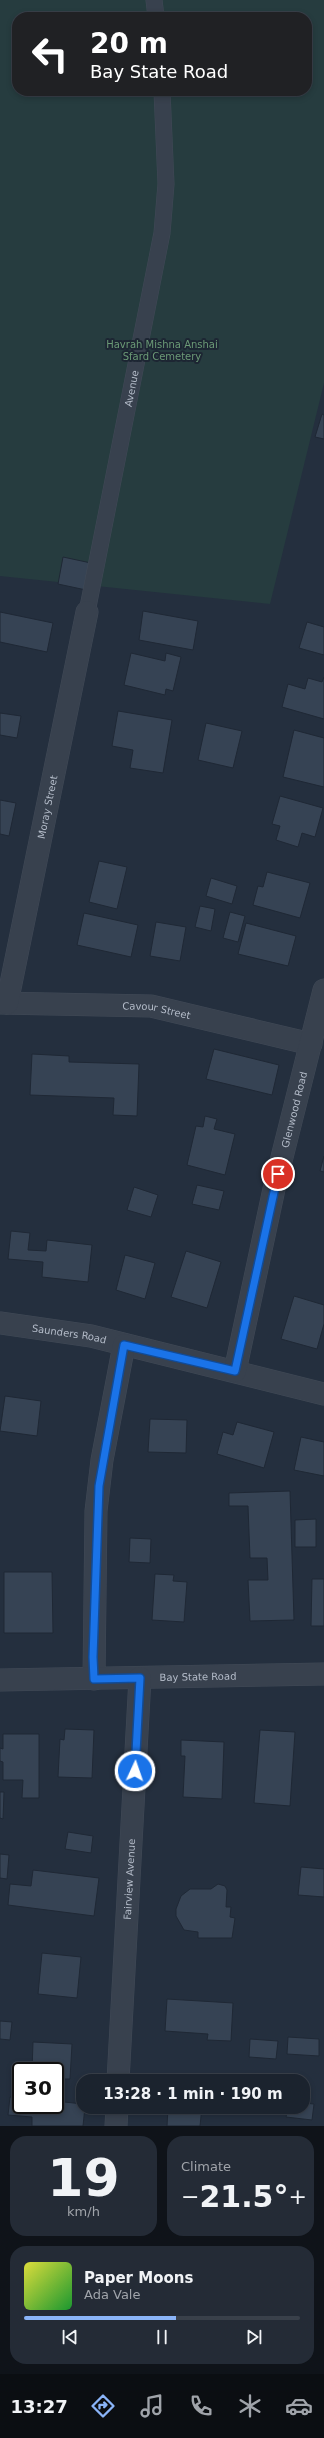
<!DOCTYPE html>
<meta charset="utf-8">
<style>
:root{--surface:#1b232e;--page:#242b36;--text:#f1f3f6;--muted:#a0a4aa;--line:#39404a;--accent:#8ab4f8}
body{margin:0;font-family:"DejaVu Sans",sans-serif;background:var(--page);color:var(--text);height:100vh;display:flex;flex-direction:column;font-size:15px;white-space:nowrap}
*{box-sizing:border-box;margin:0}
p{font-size:13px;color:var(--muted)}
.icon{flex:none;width:22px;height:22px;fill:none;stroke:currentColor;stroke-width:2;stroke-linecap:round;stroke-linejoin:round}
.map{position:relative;height:2126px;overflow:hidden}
.sheet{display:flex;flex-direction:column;gap:10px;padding:10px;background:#0f1319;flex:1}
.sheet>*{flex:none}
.top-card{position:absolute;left:12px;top:12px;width:300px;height:84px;border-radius:16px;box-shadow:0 2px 6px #0003,0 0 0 1px var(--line);background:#202124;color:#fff;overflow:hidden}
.speed{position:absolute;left:12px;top:2062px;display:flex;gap:8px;font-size:20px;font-weight:700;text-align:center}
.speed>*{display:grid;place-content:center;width:52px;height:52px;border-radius:50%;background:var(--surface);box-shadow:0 2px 6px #0003,0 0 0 1px var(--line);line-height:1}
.speed .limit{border:2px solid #111;border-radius:6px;background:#fff;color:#111}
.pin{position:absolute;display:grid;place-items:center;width:34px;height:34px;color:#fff;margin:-17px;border:2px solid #fff;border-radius:50%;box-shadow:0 1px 4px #0007}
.me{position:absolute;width:44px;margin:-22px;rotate:3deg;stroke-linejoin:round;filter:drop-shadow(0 0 3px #0008)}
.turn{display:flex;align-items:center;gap:14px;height:84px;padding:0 12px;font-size:18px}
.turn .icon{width:52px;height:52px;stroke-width:2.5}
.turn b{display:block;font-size:28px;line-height:34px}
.big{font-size:30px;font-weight:700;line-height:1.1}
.sheet .card{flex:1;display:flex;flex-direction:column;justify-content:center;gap:6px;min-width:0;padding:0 14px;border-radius:16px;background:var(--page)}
.sheet .dial{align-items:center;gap:0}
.dial b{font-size:52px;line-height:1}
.song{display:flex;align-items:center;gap:12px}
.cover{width:48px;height:48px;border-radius:6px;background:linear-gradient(135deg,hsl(60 70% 55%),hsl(130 70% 35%))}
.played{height:4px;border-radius:2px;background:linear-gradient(90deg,var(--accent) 55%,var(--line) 55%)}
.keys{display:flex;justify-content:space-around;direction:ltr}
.heat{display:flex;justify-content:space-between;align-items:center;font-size:22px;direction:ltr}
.sheet .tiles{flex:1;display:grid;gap:10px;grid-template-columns:1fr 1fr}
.card:last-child{grid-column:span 2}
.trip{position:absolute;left:76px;top:2074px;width:234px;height:40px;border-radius:16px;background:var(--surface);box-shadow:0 2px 6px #0003,0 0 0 1px var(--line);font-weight:700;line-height:40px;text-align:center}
.dock{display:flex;height:64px;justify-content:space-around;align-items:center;background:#0b0e12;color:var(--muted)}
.dock .icon{width:28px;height:28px}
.dock .current{color:var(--accent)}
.dock b{font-size:18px;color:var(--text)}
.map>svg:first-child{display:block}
.green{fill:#263c3f;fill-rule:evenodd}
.building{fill:#364354;stroke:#1f2835}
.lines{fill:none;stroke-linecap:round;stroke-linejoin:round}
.lane-casing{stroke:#414a57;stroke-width:17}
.street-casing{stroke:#414a57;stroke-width:23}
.lane{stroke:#38414e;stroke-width:16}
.street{stroke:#38414e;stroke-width:22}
.route-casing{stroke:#114b97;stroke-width:10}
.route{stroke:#1a73e8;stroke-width:7}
.labels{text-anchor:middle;stroke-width:4;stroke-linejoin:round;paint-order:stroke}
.park-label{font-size:10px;fill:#6b9a76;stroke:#1d2633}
.street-label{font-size:10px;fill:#b4bcc9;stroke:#1d2633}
</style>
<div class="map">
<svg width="324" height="2126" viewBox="0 0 324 2126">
<rect width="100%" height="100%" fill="#242f3e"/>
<path class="green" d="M0 0H324V383L270 604 0 576ZM17 17H307V91H17Z"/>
<g class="building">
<path d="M322 414 324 415V439L315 437Z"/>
<path d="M63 557 91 563 86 590 58 584Z"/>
<path d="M143 611 198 621 193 650 139 640Z"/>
<path d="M0 612 53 623 47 652 0 642Z"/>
<path d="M307 622 324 627V655L299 648Z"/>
<path d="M131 653 165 661 166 653 181 657 173 691 166 689 165 695 124 685Z"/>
<path d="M324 677V719L282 707 288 684 305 689 308 678 322 682Z"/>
<path d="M118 711 172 720 163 773 130 768 133 750 112 746Z"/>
<path d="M0 713 21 716 17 738 0 735Z"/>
<path d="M206 723 242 731 233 768 198 760Z"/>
<path d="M294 730 324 738V787L283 777Z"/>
<path d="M280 796 323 808 315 837 302 833 298 847 276 840 280 826 272 824Z"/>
<path d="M0 800 16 803 9 836 0 834Z"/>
<path d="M99 861 127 867 117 909 89 902Z"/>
<path d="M267 872 310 883 300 918 253 905 258 886 263 887Z"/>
<path d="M211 878 237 886 232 904 206 896Z"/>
<path d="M200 906 215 909 211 931 195 927Z"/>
<path d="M230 912 245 916 238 942 223 938Z"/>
<path d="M84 913 138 925 131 957 77 945Z"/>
<path d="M156 922 186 927 180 961 150 956Z"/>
<path d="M246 923 296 936 288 966 238 954Z"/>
<path d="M214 1049 279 1065 272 1095 206 1079Z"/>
<path d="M32 1054 69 1056V1062L139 1064 137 1116 113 1115 114 1098 30 1095Z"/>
<path d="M205 1116 217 1119 214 1129 235 1134 225 1175 187 1165 196 1126 203 1127Z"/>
<path d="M324 1156V1172L320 1171Z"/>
<path d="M197 1185 224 1191 219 1210 192 1204Z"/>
<path d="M134 1187 158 1195 151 1217 127 1210Z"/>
<path d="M11 1231 30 1233 28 1250 46 1251 47 1240 92 1245 88 1282 42 1277 43 1262 8 1259Z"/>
<path d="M186 1251 221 1262 207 1308 171 1297Z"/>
<path d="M125 1255 155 1263 145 1299 116 1290Z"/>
<path d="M294 1296 324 1305V1324L317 1349 281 1339Z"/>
<path d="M5 1396 41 1401 37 1436 0 1431Z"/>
<path d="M150 1419 187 1420 186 1453 148 1452Z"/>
<path d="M237 1422 274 1432 264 1468 217 1454 223 1432 233 1435Z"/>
<path d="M301 1437 324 1442V1476L294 1470Z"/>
<path d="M290 1491 294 1620 250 1621 248 1580H268L267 1558H250L248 1506H229V1493Z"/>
<path d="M316 1519V1547H295V1520Z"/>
<path d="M130 1538 151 1539 150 1563 129 1562Z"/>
<path d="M4 1572H52L53 1633H4Z"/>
<path d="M155 1574 174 1575 173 1581 187 1582 184 1622 152 1620Z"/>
<path d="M312 1579H324V1626H311Z"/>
<path d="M65 1729 94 1730 92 1778 58 1777 60 1739 64 1740Z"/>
<path d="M260 1730 295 1732 290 1806 254 1803Z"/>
<path d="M3 1734H39V1798H22L23 1780H3V1762L0 1761V1748L3 1749Z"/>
<path d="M181 1740 224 1742 222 1799 183 1797 185 1756H181Z"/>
<path d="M0 1792H4L3 1819 0 1818Z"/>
<path d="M68 1832 93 1836 91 1853 65 1849Z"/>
<path d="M0 1854 9 1855 7 1879 0 1878Z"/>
<path d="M301 1867 324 1869V1897L298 1895Z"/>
<path d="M33 1870 99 1878 94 1916 8 1905 10 1884 31 1886Z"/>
<path d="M218 1884 225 1886 227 1890 226 1907H231L230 1917 235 1918 232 1938H198V1932L184 1930 176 1916V1909L181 1896 190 1889H211Z"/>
<path d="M42 1953 81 1957 77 1998 38 1994Z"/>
<path d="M167 1999 233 2003 231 2041 207 2040 208 2034 165 2031Z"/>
<path d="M0 2021 12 2022 10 2040 0 2039Z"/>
<path d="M288 2037 319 2039V2056L287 2054Z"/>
<path d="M250 2039 278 2041 276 2059 249 2057Z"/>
<path d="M33 2042 72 2044 70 2079H55V2071H32Z"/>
<path d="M10 2097 21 2098V2105H55V2101L83 2104 85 2107 83 2126H32V2117L8 2115Z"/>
<path d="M303 2103 314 2104 312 2120 286 2117 288 2107H303Z"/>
<path d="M175 2107H202L200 2126H167L168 2108Z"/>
</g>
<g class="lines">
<g class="lane-casing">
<g id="lane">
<path d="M154 0 156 17"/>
<path id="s1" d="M87 612 162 233 166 184 162 91"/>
</g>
</g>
<g class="street-casing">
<g id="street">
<path id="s2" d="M0 1003 151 1006 311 1044"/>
<path id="s3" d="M7 1003 87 612"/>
<path id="s4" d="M0 1323 91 1336 324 1394"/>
<path id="s5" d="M235 1371 274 1189 324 990"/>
<path d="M94 1679 96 1511 102 1460 124 1345"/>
<path id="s6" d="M0 1680 324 1674"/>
<path id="s7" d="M118 2081 140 1678"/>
<path d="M116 2126 117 2107"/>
</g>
</g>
<use href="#lane" class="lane"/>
<use href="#street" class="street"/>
</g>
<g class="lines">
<g class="route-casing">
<path id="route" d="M135 1771 140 1678 94 1679 93 1657 99 1486 124 1345 235 1371 278 1174"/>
</g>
<use href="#route" class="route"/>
</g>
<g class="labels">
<g class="park-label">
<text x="162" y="348">Havrah Mishna Anshai<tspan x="162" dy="12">Sfard Cemetery</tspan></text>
</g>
<g class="street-label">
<text dy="4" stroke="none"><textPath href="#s1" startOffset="228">Avenue</textPath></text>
<text dy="4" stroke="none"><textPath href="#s3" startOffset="200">Moray Street</textPath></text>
<text dy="4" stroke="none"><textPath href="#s2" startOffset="157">Cavour Street</textPath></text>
<text dy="4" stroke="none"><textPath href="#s5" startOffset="268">Glenwood Road</textPath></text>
<text dy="4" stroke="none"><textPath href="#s4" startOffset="70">Saunders Road</textPath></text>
<text dy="4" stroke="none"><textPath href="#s6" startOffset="198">Bay State Road</textPath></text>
<text dy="4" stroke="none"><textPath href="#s7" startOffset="202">Fairview Avenue</textPath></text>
</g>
</g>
</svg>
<div class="speed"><div class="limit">30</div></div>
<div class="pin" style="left:278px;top:1174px;background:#d93025"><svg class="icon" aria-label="arrive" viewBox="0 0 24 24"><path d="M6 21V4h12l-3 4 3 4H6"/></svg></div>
<svg class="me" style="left:135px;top:1771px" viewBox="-20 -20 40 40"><circle r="17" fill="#1a73e8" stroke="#fff" stroke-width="3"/><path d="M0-11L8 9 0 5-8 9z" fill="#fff"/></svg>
<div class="trip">13:28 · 1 min · 190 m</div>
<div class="top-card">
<div class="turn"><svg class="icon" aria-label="left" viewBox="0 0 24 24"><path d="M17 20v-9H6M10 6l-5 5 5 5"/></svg><div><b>20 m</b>Bay State Road</div></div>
</div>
</div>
<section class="sheet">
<div class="tiles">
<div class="card dial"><b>19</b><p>km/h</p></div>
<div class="card"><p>Climate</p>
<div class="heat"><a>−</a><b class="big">21.5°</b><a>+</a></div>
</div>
<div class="card">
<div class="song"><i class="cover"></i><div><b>Paper Moons</b><p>Ada Vale</p></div></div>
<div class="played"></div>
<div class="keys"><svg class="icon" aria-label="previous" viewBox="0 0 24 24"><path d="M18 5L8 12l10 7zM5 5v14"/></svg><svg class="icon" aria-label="pause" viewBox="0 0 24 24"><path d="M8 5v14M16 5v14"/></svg><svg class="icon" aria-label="next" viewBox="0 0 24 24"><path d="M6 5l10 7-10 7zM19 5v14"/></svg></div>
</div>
</div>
</section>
<nav class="dock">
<b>13:27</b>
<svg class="icon current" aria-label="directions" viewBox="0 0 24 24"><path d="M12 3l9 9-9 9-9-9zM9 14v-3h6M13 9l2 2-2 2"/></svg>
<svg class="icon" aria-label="music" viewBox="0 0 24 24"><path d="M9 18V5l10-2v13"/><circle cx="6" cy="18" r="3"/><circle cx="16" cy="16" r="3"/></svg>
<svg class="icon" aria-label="phone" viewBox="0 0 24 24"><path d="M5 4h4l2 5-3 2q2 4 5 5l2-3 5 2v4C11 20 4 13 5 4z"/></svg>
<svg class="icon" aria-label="climate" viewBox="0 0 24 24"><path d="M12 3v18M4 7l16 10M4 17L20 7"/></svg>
<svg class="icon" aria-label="car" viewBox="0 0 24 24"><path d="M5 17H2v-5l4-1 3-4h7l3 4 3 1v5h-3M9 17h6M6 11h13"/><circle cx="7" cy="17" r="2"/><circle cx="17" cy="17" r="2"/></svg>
</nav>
